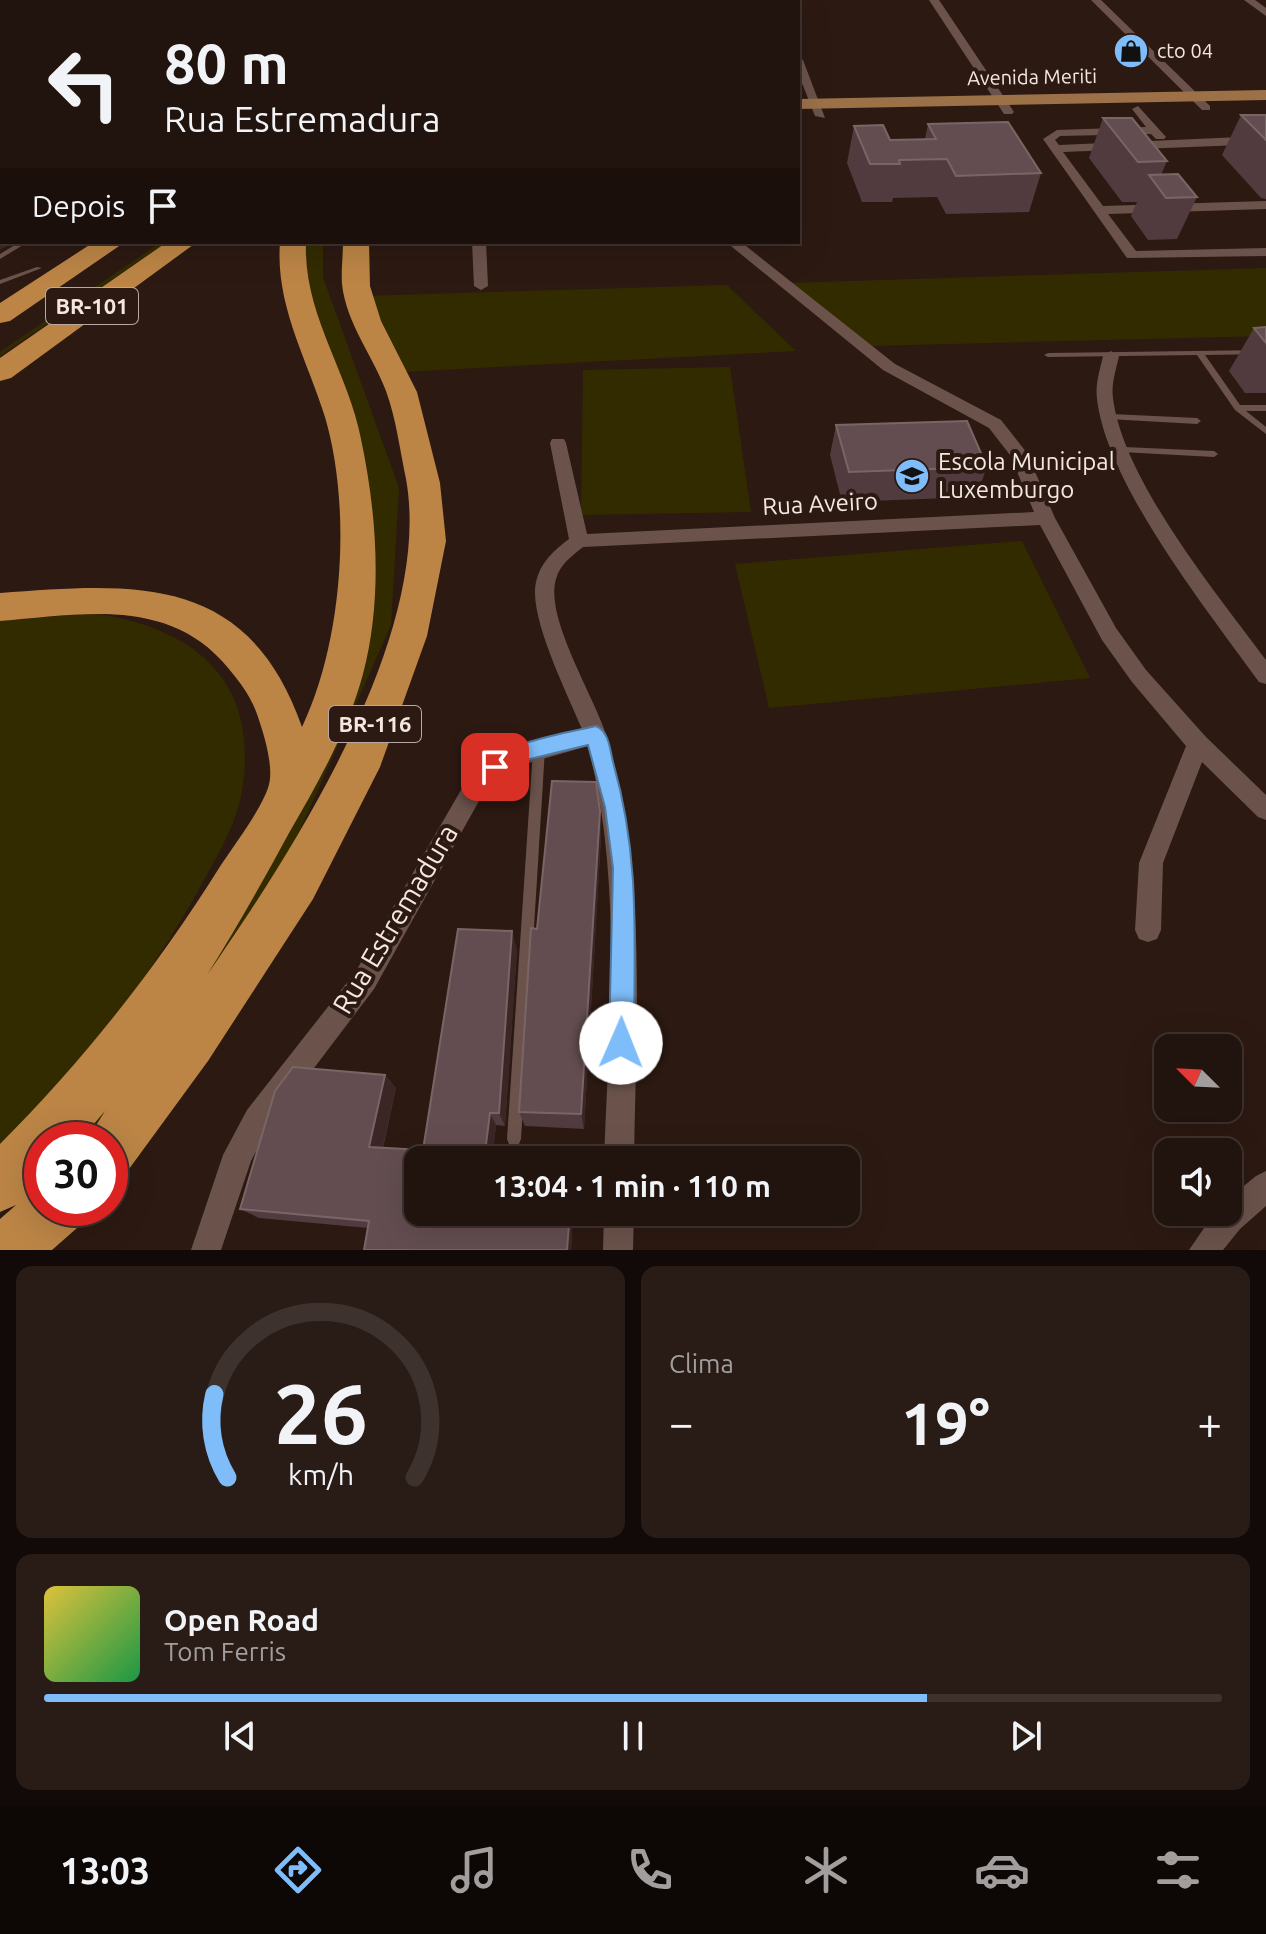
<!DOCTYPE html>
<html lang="pt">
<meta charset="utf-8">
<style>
:root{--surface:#21130e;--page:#291c17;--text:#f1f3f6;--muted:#a29e9e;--line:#3e322e;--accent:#7ebdf9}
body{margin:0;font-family:Ubuntu,sans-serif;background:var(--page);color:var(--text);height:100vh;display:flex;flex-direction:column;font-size:30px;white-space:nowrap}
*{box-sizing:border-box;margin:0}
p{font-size:26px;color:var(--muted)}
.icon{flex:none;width:44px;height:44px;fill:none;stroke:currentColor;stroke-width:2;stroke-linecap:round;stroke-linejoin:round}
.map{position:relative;height:1250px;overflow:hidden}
.panel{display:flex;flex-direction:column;gap:16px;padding:16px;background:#120a08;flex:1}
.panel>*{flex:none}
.guide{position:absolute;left:0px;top:0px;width:800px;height:244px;box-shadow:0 8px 32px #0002,0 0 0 2px var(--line);background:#21130e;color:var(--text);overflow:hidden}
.needle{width:52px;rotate:294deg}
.controls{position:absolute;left:1154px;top:1034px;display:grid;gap:16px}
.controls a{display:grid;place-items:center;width:88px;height:88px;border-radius:16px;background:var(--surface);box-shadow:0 8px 32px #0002,0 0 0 2px var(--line);font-size:40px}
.speed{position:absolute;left:24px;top:1122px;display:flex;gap:16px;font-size:40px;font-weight:700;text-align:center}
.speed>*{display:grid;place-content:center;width:104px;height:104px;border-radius:50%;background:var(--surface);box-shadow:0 8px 32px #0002,0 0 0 2px var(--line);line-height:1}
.speed .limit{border:12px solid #d22;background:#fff;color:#111}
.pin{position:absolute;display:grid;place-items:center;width:68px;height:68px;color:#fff;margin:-34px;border-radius:16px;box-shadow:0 4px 12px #0006}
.me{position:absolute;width:88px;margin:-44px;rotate:1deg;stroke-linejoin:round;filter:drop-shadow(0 0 6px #0008)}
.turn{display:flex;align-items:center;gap:28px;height:168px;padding:0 32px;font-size:36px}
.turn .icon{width:104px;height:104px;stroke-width:2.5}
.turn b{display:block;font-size:56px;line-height:68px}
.then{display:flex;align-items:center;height:76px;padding:0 32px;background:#0003;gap:16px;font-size:30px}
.big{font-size:60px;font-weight:700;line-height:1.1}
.panel .card{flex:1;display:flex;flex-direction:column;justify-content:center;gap:12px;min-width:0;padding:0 28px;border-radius:16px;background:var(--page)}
.panel .dial{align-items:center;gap:0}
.dial svg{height:208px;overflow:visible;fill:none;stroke:var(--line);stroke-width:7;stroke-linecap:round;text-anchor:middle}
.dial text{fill:var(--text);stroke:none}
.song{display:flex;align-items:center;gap:24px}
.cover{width:96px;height:96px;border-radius:12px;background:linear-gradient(135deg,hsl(50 70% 55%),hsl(140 70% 35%))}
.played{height:8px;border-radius:4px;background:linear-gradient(90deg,var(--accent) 75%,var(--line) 75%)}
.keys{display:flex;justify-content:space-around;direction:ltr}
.heat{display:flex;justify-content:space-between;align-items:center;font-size:44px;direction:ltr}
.panel .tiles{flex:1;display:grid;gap:16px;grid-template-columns:1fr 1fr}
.card:last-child{grid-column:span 2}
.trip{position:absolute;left:404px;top:1146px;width:456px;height:80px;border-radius:16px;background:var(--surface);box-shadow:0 8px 32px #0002,0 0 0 2px var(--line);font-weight:700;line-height:80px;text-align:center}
.dock{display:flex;height:128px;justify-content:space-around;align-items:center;background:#0d0806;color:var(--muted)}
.dock .icon{width:56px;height:56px}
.dock .active{color:var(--accent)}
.dock b{font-size:36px;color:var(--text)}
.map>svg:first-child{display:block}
.green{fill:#332b00}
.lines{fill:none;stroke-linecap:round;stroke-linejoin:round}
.lane{fill:#6b534b;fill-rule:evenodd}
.street{fill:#6b534b;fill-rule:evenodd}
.secondary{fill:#83624a;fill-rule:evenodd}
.primary{fill:#9c7148;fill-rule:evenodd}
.highway{fill:#bc8546;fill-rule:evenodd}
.wall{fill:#513b3e}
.shaded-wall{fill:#3b2625}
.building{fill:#634d50;stroke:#7a6566;stroke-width:2}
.route{fill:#7ebdf9;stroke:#527ba2;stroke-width:2}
.labels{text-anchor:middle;stroke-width:8;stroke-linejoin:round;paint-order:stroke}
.far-poi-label{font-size:20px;fill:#f4e6e1;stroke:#2c1912;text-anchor:start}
.far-street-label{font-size:20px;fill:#f4e6e1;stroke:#2c1912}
.shield{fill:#2c1912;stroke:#b8a8a3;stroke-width:2}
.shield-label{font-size:22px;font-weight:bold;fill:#f4e6e1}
.poi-label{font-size:24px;fill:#f4e6e1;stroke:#2c1912;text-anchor:start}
.street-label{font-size:24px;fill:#f4e6e1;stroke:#2c1912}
.near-street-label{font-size:28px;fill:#f4e6e1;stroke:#2c1912}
</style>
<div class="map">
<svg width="1266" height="1250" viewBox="0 0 1266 1250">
<rect width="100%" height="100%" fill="#2c1912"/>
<g class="green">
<path d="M161 242H167L0 356V352Z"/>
<path d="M296 242H323V277L399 488 391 625 282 871 89 1140H62L332 723 364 557Z"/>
<path d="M1266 268V336L870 346 788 283Z"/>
<path d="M727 285 796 351 401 372 362 296Z"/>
<path d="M730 367 751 512 581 515 583 370Z"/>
<path d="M1022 541 1090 678 769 708 735 564Z"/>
<path d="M93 613C194 628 260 679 242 791 236 827 215 859 198 891 144 987 77 1072 0 1151V621Z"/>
</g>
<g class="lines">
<g class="lane">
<path d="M556 0H574L566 2H548Z"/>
<rect x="582" y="0" width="4" height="2"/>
<path d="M20 242H28L0 259V254Z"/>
<path d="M37 267 42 268 0 284V280Z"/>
<path d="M1266 350V354L1205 355 1240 405H1266V411H1246L1266 427V434L1235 410 1197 355 1048 357 1044 355 1048 353Z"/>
<path d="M1111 414 1197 418 1201 421 1197 424 1108 419V415Z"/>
<path d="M1124 447 1214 451 1218 454 1214 457 1121 452V448Z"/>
<path d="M539 744 543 746 545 749 521 1139 519 1144 514 1146 509 1144 507 1139 533 749 535 746Z"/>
</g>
<g class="street">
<path d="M85 0H129L83 2Z"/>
<rect x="404" y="0" width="10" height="2"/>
<path d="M769 0H779L780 2H770Z"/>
<path d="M929 0H939L1014 112 1012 114H1004Z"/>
<path d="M1091 0H1101L1210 106V110H1202Z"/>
<path d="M1244 0H1255L1266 8V16Z"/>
<rect x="0" y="4" width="2" height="6"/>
<path d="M798 57 803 60 825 118 815 116 798 73Z"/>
<path d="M1138 106 1166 137 1164 139H1156L1151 134 1060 136 1055 140 1059 145 1241 137 1266 143V151L1241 145 1063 152 1103 206 1266 201V209L1108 214 1136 251 1266 248V256L1127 258 1043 139 1057 130 1146 127 1132 109Z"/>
<path d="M472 242H486L488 286 481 290 474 286Z"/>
<path d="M726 242H741L895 364 1001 420 1027 453 1055 518 1116 628 1146 670 1206 737 1266 795V820L1258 817 1202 762 1163 863 1161 930 1157 939 1148 942 1139 939 1135 930 1139 863 1186 746 1132 682 1102 640 1040 525 583 547C572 556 560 564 556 579 544 620 598 701 609 744 647 880 636 1020 634 1160H604C609 1021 623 882 588 746L525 764 484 792 374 989 267 1130 251 1161 221 1250H191L223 1155 247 1110 356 971 468 778 509 751 582 729C568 695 528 616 536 582 540 563 554 550 569 539L550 443 552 439H564L566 443 587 534 1034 512 1010 455 989 428 883 370Z"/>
<path d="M1111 351 1119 356C1116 370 1111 384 1113 398 1123 480 1217 594 1266 660V684L1259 682C1208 611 1107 485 1097 399 1095 384 1100 370 1103 356Z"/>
<path d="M1266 1171V1206L1240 1229 1223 1250H1189L1215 1212H1228V1199L1256 1176Z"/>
<path d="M604 1212H634L633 1250H603Z"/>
</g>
<g class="secondary">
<path d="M12 0H27L11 2Z"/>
<rect x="0" y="92" width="2" height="10"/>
</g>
<path class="primary" d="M1266 90V100L798 109V99Z"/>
<g class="highway">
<path d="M449 0H469L448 2Z"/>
<path d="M522 0H542L521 2Z"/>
<path d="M94 242H125L10 321 0 323V303Z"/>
<path d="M167 242H197L11 378 0 381V358Z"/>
<path d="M280 242H306C303 314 348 371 361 439 377 515 383 598 363 674 348 730 318 783 289 833 263 881 236 929 207 975 292 852 434 635 406 479 400 451 396 418 386 391 373 356 346 323 342 284 341 271 343 256 343 242H369L370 286 381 321 417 392 440 483 446 541 427 636 380 767 313 899 208 1061 129 1169 110 1177V1140H87L105 1111 80 1140H42V1181L27 1196 42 1186V1208H85L77 1228 52 1250H0V1219L16 1205 0 1212V1144C85 1059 157 967 221 865 235 844 260 811 268 788 275 769 264 735 258 717 251 695 237 678 222 661 163 597 78 615 0 621V593C136 583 248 573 302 727 343 641 352 509 325 417 307 359 275 305 280 242Z"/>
</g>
</g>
<g class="wall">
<path d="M1241 115H1266V199L1261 198 1222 155Z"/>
<path d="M1103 118 1167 161 1161 175 1197 197 1177 239 1148 240 1131 216 1137 202H1122L1089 158Z"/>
<path d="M928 124 1041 173 1029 212 946 214 937 197 893 198 892 202H862L847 163 854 126 890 140 925 139Z"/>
<path d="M1266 327V393H1245L1229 371 1254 328Z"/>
<path d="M836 425 987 467 976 497 842 502 830 455Z"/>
<path d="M600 811 601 836 584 1129 525 1126 519 1112 537 929Z"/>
<path d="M517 949 505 1126 496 1125 493 1152 573 1155 574 1160H418V1212H573L571 1250H364L368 1228 259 1218 240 1209 385 1075 396 1088 383 1148 423 1150Z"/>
</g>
<g class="shaded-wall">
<path d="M2 211V242H14L0 250V213Z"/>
<path d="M600 811 601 836 584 1129 581 1114Z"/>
<path d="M512 931 517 949 505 1126 499 1113Z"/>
<path d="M385 1075 396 1088 380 1159 369 1147Z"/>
<path d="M490 1113 496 1125 492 1160 485 1152Z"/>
<path d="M570 1212H573L571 1250H567Z"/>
</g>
<g class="building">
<path d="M1241 115H1266V140Z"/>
<path d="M1103 118H1132L1167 161 1138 162Z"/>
<path d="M1008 122 1041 173 956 176 947 159 899 160 900 164H870L854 126 883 125 890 140 936 139 928 124Z"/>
<path d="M0 168 2 169V211L0 213Z"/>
<path d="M1178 174 1197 197 1166 198 1149 175Z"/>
<path d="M1266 327V343L1254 328Z"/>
<path d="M967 421 987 467 849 472 836 425Z"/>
<path d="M552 781 596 782 600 811 581 1114 519 1112 531 928 537 929Z"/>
<path d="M458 929 512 931 499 1113H490L485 1152 573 1155V1160H418V1212H570L567 1250H364L369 1221 240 1209 275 1091 293 1067 385 1075 369 1147 423 1150Z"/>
</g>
<path class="route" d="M596 726C609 731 610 750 613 762 641 860 634 943 634 1043L630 1052 621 1055 612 1052 609 1043 613 868 605 807 588 745 530 759 495 776 485 767C496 744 571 732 596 726Z"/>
<defs>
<g id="shop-disc" transform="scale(1.8)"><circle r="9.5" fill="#7ebdf9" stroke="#2c1912"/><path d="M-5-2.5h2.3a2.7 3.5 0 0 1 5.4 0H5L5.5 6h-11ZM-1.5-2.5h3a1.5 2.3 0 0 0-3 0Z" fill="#111"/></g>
<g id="school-disc" transform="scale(1.8)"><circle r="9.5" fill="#7ebdf9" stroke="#2c1912"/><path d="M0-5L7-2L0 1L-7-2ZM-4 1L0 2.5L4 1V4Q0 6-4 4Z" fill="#111"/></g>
</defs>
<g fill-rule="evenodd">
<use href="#shop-disc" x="1131" y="51"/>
<use href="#school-disc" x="912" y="476"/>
</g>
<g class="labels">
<g class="far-poi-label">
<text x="1157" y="58">cto 04</text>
</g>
<g class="far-street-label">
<text transform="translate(1032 77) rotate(-1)" y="7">Avenida Meriti</text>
</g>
<g class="shield">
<rect x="46" y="288" width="92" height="36" rx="6"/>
<rect x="329" y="706" width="92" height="36" rx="6"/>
</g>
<g class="shield-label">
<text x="92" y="314">BR-101</text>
<text x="375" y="732">BR-116</text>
</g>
<g class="poi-label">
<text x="938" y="470">Escola Municipal<tspan x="938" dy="28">Luxemburgo</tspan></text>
</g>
<g class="street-label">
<text transform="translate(820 504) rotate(-3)" y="8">Rua Aveiro</text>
</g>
<g class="near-street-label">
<text transform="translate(395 919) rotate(-59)" y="10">Rua Estremadura</text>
</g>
</g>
</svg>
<div class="controls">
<a><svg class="needle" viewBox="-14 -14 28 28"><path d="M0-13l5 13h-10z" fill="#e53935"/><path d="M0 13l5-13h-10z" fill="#a29e9e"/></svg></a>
<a><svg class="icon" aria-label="sound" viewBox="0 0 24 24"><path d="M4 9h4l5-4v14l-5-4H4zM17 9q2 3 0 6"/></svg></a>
</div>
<div class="speed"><div class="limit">30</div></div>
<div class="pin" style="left:495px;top:767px;background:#d93025"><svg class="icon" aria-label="arrive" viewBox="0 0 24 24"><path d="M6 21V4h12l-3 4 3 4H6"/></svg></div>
<svg class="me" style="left:621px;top:1043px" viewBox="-20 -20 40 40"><circle r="19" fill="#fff"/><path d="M0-13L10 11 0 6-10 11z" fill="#7ebdf9"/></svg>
<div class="trip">13:04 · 1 min · 110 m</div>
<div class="guide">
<div class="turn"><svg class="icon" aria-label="left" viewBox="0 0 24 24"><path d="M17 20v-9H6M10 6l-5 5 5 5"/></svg><div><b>80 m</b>Rua Estremadura</div></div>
<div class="then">Depois<svg class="icon" aria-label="arrive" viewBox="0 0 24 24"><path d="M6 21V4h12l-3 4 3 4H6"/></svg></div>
</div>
</div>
<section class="panel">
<div class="tiles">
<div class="card dial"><svg viewBox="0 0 100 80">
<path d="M14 69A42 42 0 1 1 86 69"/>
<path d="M14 69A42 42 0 0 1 9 37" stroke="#7ebdf9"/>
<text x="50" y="56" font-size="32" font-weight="700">26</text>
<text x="50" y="72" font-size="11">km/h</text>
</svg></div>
<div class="card"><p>Clima</p>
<div class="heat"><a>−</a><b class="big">19°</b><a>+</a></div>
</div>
<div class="card">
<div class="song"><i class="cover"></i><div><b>Open Road</b><p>Tom Ferris</p></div></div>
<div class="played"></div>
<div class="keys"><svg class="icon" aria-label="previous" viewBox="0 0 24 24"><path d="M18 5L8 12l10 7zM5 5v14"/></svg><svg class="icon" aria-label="pause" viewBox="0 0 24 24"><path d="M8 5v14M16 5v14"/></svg><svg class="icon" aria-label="next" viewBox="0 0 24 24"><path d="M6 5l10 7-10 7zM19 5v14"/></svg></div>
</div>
</div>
</section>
<nav class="dock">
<b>13:03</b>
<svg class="icon active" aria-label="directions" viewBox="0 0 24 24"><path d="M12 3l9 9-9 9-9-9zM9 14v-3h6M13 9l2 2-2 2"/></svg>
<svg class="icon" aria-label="music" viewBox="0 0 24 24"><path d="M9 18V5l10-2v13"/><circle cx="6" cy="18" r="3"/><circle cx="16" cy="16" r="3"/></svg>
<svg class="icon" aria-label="phone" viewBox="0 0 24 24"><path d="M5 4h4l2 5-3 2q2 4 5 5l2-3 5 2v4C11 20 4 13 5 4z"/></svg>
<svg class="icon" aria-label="climate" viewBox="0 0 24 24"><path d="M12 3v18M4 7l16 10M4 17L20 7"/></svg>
<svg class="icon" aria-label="car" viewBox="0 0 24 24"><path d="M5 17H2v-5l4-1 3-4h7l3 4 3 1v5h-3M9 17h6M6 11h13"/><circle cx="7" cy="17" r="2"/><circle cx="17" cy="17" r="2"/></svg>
<svg class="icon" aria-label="filters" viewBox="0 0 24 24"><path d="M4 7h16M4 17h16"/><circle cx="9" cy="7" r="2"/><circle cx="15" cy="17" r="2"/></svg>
</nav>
